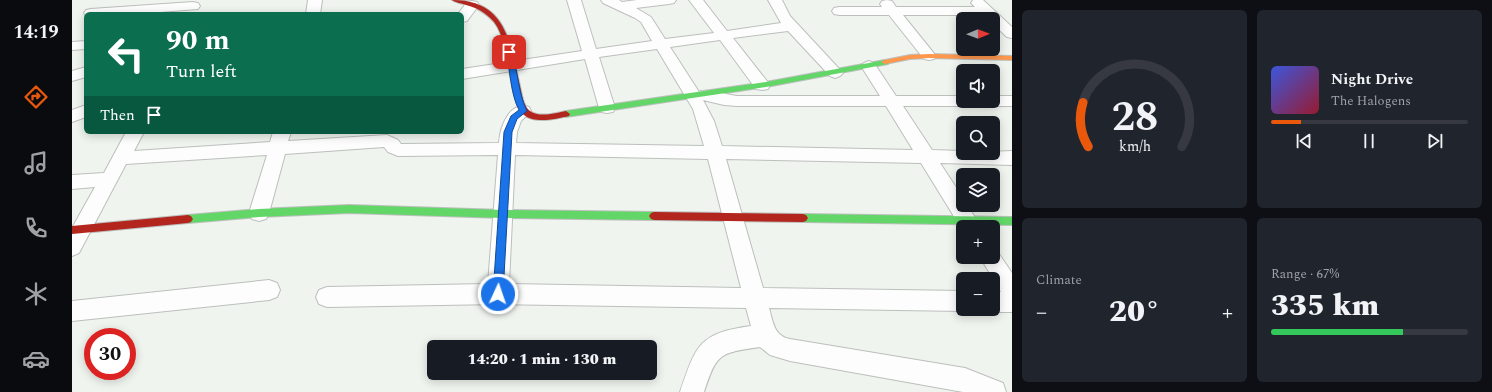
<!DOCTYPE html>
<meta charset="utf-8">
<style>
:root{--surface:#171b24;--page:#20242c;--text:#f1f3f6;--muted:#9ea1a6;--line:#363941;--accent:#ea580c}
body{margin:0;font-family:Spectral,serif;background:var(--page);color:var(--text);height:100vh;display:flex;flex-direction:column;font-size:15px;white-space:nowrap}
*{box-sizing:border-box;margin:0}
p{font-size:13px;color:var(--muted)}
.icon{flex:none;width:22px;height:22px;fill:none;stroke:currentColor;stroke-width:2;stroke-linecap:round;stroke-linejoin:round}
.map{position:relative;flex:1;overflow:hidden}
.side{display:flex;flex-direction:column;gap:10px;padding:10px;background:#0d0f14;width:480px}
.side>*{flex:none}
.hud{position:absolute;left:12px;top:12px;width:380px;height:122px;border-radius:6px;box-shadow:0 2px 10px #0003;background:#0b6e4f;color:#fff;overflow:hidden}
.needle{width:26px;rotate:89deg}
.controls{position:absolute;left:884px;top:12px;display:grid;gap:8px}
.controls a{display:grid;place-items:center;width:44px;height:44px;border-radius:6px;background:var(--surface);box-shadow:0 2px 10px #0003;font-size:20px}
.speed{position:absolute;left:12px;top:328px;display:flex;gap:8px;font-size:20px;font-weight:700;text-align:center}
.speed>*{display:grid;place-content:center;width:52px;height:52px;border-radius:50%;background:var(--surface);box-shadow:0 2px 10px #0003;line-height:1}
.speed .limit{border:6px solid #d22;background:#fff;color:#111}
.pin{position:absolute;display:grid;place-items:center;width:34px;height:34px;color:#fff;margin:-17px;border-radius:8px;box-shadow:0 2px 6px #0006}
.me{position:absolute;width:44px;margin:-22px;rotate:3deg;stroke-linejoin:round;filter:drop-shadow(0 0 3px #0008)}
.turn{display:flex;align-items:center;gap:14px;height:84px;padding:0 16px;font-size:18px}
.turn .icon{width:52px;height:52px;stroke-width:2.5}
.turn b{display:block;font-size:28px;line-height:34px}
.then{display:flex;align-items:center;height:38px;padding:0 16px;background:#0003;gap:8px;font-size:15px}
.big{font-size:30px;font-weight:800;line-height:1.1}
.side .tile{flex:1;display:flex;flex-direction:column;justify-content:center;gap:6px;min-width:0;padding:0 14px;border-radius:6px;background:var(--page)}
.side .dial{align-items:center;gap:0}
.dial svg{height:104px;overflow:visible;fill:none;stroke:var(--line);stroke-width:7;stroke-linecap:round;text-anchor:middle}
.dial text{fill:var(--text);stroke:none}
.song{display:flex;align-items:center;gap:12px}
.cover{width:48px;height:48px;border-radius:6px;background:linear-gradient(135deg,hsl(230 70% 55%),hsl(350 70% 35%))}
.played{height:4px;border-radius:2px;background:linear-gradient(90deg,var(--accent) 15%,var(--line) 15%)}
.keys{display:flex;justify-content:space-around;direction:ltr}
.heat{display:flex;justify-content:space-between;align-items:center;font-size:22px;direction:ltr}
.charge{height:6px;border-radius:3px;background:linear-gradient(90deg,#34c759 67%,var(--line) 0)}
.side .tiles{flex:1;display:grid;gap:10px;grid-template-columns:repeat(2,1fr)}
.trip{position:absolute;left:355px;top:340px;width:230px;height:40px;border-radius:6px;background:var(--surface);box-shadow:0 2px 10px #0003;font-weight:800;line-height:40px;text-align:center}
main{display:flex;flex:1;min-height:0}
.tab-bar{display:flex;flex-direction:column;width:72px;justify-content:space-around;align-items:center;background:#090b0e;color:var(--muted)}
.tab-bar .icon{width:28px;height:28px}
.tab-bar .on{color:var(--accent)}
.tab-bar b{font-size:18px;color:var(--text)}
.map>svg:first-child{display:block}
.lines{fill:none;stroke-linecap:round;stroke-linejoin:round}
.street-casing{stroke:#bcbfbc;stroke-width:2}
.fast-casing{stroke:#bcbfbc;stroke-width:2}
.slow-casing{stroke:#bcbfbc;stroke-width:2}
.jam-casing{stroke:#bcbfbc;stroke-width:2}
.street{fill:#fdfdfd;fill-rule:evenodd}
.fast{fill:#63d668;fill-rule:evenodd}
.slow{fill:#ff974d;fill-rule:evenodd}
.jam{fill:#b3261e;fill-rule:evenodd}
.route{fill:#1a73e8;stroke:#114b97}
</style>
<main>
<nav class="tab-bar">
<b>14:19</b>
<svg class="icon on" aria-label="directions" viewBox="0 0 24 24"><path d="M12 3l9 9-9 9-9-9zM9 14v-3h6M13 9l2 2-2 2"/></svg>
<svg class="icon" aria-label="music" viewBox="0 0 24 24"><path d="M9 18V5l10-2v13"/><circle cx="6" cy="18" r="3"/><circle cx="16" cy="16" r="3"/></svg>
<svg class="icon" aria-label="phone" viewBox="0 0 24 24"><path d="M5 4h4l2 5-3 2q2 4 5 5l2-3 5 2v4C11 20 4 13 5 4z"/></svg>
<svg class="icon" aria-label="climate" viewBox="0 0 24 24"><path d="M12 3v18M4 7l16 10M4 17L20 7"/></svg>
<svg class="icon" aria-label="car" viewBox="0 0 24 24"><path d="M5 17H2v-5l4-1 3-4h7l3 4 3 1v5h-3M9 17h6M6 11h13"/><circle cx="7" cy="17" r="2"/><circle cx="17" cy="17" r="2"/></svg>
</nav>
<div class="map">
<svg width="940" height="392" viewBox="0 0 940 392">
<rect width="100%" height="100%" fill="#eff4ef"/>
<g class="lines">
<g class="street-casing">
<g id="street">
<path d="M236 0H250L248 14H234Z"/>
<path d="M495 0H509L524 49 580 41 569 22 563 18 531 3 529 0H547L550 2 565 0H604L602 3 597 4 564 8 579 17 593 39 642 33 617 0H631L655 31 709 23 696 0H710L718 16 771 73 768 76 763 78 758 76 716 31 661 38 698 85 696 89 690 90 684 89 648 40 598 47 627 92C634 88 655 95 665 96H808L789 66 792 63 797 61 802 63 824 96H891V101H921V96H940V106H831L860 150 891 151V153L940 151V165L868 163 891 198V205H895L909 227H891V231L849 163 654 159 691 288 891 291V309H896L891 311 697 308C701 322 702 336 718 339L893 368 931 383 934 392H891L718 361 698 355 688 347C647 353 645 353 632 392H608C624 346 626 333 679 326L674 308 426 304 255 307 247 304 244 297 247 290 255 287 416 284 426 155 326 156 316 152 312 147 213 154 197 213 194 219 187 221 180 219 177 213 195 155 54 164 7 253 0 256V228L23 187 0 189V175L32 173 54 132H72L62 151 198 142 201 132H219L216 141 315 135 326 140 329 144 427 143C428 127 437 101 457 107L459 111 449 121 445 132 444 143 632 146 621 109 585 49 527 57 543 108 541 112 535 113 529 112 527 108 513 59 390 79V69L510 51ZM631 100 652 105 665 106H814L841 150 650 146 642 121ZM443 155 636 159 669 288 437 284Z"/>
<path d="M815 0 820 1 824 7H903L899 3 901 0H911L940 27V38L935 37 921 24V19H916L911 15H831L864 56 862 59 857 60 852 59 817 15H767L762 14 760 11 762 8 767 7H810L808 4 810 1Z"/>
<path d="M400 1 405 2 407 5 395 21 390 22V14H386L395 2Z"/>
<path d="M121 2 126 3 128 6 126 9 63 14H14V16L12 13 14 10 19 9Z"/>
<path d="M14 41V49L0 50V42Z"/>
<path d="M14 67V77L0 81V71Z"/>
<path d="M14 105V117L0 122V110Z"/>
<path d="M921 249 925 251 940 273V312H921L913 309H921V292H929L908 257H921Z"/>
<path d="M197 280 205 283 208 290 205 297 197 300 0 321V301Z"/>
</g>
</g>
<g class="fast-casing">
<g id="fast">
<path d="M813 60 817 62 816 64 694 87 494 117 490 114 494 111 694 82Z"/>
<path d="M277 205 431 210 582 212 585 213 587 216 585 219 582 220 431 218 277 213 187 217 116 223 113 222 111 219 113 216 116 215 187 209Z"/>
<path d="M731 214 940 217V225L731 222 728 221 726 218 728 215Z"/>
</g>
</g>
<g class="slow-casing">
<path id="slow" d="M857 54 940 56V60L857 58 838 59 813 64 809 62 813 60 838 55Z"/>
</g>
<g class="jam-casing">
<g id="jam">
<path d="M380 0C435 0 438 43 448 86 450 94 451 106 458 111 467 118 484 113 494 111L498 114 497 116C484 119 463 124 452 115 435 100 440 45 422 22 414 13 406 8 394 5 389 3 384 3 380 0Z"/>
<path d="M582 212 731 214 734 215 736 218 734 221 731 222 582 220 579 219 577 216 579 213Z"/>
<path d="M116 215 119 216 121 219 119 222 116 223 0 234V226Z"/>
</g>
</g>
<use href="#street" class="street"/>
<use href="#fast" class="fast"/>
<use href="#slow" class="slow"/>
<use href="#jam" class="jam"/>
</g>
<path class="route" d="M434 50 440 52C446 71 446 93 455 111L445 119 440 132 431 294 430 298 426 299 422 298 421 294 432 132 439 116 447 110C438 93 439 70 433 52Z"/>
</svg>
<div class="controls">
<a><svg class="needle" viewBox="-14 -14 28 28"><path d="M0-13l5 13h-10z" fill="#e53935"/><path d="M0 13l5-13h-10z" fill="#9ea1a6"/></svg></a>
<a><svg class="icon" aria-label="sound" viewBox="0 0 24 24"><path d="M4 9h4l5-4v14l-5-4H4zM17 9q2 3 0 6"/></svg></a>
<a><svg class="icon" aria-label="search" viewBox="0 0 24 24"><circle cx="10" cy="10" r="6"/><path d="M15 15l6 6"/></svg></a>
<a><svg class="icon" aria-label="layers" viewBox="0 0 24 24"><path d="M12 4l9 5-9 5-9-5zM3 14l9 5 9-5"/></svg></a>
<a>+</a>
<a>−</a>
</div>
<div class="speed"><div class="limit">30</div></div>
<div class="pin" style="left:437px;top:52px;background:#d93025"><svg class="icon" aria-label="arrive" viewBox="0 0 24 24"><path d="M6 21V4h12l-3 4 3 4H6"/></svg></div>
<svg class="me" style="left:426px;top:294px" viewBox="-20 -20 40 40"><circle r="17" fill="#1a73e8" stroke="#fff" stroke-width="3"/><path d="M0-11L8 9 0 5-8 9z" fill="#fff"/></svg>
<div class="trip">14:20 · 1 min · 130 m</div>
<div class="hud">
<div class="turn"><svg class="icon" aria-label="left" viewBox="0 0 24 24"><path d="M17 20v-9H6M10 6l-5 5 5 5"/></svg><div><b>90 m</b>Turn left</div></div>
<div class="then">Then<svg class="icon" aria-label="arrive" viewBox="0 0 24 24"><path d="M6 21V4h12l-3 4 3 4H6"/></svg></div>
</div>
</div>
<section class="side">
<div class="tiles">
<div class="tile dial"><svg viewBox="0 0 100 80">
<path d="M14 69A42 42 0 1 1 86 69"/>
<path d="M14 69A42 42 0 0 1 10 35" stroke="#ea580c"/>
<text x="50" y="56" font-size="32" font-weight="700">28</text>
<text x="50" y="72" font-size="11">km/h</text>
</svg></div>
<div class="tile">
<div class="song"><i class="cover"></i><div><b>Night Drive</b><p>The Halogens</p></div></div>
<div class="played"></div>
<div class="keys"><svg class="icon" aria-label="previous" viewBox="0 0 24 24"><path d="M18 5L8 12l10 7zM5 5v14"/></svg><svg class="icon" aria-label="pause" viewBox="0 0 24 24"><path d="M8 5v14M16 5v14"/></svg><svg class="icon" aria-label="next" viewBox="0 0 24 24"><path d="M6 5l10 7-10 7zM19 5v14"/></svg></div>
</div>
<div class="tile"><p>Climate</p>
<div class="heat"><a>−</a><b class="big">20°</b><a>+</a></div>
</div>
<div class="tile"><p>Range · 67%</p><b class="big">335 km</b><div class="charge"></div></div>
</div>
</section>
</main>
